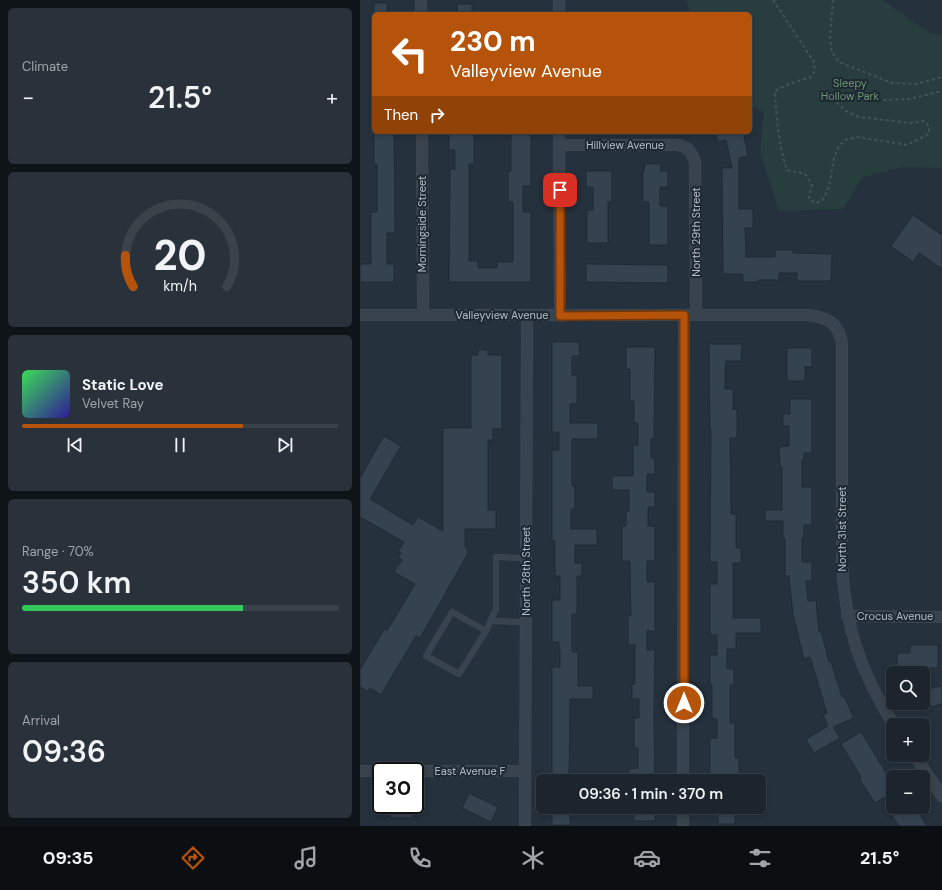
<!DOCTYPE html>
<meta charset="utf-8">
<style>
:root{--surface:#1c252e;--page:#29313a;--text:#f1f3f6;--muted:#a0a5aa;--line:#3a424a;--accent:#b45309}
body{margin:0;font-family:"DM Sans",sans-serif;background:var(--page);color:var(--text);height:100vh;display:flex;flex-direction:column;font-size:15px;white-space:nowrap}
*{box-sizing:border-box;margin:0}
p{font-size:13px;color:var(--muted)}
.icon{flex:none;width:22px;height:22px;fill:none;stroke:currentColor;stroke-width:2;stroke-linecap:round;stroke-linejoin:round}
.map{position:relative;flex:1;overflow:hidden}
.drawer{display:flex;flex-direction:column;gap:8px;padding:8px;background:#0f1419;width:360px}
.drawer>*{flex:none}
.guide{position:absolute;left:12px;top:12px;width:380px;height:122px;border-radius:6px;box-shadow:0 2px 6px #0003,0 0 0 1px var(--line);background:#b45309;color:#fff;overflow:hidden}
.tools{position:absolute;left:526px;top:666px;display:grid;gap:8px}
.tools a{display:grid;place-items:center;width:44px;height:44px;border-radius:6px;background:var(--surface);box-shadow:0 2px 6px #0003,0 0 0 1px var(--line);font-size:20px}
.speed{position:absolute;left:12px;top:762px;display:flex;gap:8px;font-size:20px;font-weight:700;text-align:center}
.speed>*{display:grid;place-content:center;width:52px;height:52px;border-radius:50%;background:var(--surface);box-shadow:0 2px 6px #0003,0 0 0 1px var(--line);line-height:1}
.speed .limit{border:2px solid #111;border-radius:6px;background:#fff;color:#111}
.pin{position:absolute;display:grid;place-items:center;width:34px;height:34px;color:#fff;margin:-17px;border-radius:8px;box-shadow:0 2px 6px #0006}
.me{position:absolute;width:44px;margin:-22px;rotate:0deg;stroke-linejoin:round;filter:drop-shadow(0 0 3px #0008)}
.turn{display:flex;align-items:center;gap:14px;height:84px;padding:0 12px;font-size:18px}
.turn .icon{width:52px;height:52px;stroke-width:2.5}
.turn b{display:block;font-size:28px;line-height:34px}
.then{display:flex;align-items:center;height:38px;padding:0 12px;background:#0003;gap:8px;font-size:15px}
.big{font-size:30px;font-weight:600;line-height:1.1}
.drawer .tile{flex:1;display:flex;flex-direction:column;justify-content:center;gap:6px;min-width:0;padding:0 14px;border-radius:6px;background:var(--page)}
.drawer .dial{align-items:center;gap:0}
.dial svg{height:104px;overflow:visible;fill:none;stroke:var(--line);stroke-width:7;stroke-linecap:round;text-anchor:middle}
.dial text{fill:var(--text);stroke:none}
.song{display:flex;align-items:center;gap:12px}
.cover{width:48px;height:48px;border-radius:6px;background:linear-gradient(135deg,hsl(130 70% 55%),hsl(250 70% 35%))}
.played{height:4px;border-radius:2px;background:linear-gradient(90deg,var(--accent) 70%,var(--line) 70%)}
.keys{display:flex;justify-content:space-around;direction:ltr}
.heat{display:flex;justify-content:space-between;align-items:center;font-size:22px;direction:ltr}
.charge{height:6px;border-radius:3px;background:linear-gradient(90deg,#34c759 70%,var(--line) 0)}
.trip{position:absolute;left:176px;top:774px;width:230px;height:40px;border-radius:6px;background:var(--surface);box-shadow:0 2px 6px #0003,0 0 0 1px var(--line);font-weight:600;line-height:40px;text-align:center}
.tabs{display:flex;height:64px;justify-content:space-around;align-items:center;background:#0b0f12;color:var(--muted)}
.tabs .icon{width:28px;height:28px}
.tabs .current{color:var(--accent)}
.tabs b{font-size:18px;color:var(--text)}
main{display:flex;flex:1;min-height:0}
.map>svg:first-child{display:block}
.green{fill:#273d3e}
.building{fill:#354351;stroke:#202a34}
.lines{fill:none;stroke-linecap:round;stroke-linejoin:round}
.service-casing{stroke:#424c56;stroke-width:6}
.minor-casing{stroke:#424c56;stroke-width:12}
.path{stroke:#405656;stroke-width:2;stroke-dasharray:3 3;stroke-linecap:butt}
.service{stroke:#39434d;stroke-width:5.5}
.minor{stroke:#39434d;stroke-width:11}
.route-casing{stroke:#753606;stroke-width:10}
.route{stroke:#b45309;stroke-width:7}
.labels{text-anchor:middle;stroke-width:4;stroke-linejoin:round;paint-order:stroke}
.park-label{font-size:11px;fill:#6e9874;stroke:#1e2832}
.street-label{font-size:11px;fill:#b5bec8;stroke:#1e2832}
</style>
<main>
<section class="drawer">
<div class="tile"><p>Climate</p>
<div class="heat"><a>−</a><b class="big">21.5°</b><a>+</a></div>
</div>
<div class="tile dial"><svg viewBox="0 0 100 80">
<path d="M14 69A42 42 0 1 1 86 69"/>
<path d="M14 69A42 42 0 0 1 8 45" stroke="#b45309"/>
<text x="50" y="56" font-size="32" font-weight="700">20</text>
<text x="50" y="72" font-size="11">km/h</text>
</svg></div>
<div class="tile">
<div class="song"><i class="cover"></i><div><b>Static Love</b><p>Velvet Ray</p></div></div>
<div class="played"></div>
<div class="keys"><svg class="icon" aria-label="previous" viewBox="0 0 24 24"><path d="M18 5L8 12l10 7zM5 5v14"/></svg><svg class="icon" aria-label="pause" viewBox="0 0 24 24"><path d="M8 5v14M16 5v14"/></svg><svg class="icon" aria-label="next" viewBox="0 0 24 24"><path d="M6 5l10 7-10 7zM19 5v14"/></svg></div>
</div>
<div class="tile"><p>Range · 70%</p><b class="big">350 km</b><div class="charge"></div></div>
<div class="tile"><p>Arrival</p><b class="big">09:36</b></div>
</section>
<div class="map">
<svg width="582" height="826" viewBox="0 0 582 826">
<rect width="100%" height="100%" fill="#25313d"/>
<path class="green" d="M326 0H523L568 32 582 35V168L543 167 503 177 483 209 419 211 400 153 404 112 390 105V14H331Z"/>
<g class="building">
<rect x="14" y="3" width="13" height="11"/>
<rect x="97" y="4" width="15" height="10"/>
<path d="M14 132H34L35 233H27V264H34V282H0V264H11V212H17V164H14Z"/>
<path d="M151 132H171V186H163V212H171V282H89L90 169H95V150H89V133H114V164H109V261H118V268H137V262H153V202H148V171H151Z"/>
<path d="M355 132H385L386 136H384L388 156 379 158V209H393V228H385L386 257H415V250H433V253L472 254 471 281H437V273H419V280H398V282H383V274H363L362 168H372L366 140 358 142Z"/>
<path d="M285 164H301L300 171H308V187H300V206H308V245H289V202H283V171H284Z"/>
<path d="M226 171H252V202H248V243H227V210H233V187H226Z"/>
<path d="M553 215 582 235V269L559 253 553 262 531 246Z"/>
<path d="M226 264 308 265V283L226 282Z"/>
<path d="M192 342H219L220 356H212V375H217V404H210V423H238V439H212V486H215V509H211V529H237V545H215V563H222V576H217V614H212V652H218V686H233V699H210L209 781H192V667H200V650H199V642H192V600H200V576H195V541H192V450H199V432H192Z"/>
<path d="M349 344H382L381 361H366L365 369V389H373V409H377V438H370L371 514H376V548H381V563H373V618H401V633H376V649H367V669H374V685H370V723H375V758H379V781H365V776H350V738H357V719H352V685H350V655H357V635H350V584H357V562H350L351 430H350Z"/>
<path d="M266 347H295L294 439H291V458H295V474H287V492H295V507H288V526H295V561H287V582H295V631H287V650H295L294 714 295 781H269V769L278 768V748H274V718H279V699H272V684H275V645H268V616H271L270 561H262V526H266V511H269V490H252V476H273V445H278V423H274V401H270V369H266Z"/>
<path d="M427 348H452V367H445V381H427Z"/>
<path d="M118 350H128V355H142V429H133V440H128V510H136V529H105V547H107V555L60 638 56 636 21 695 10 688 8 691 0 687V670L24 629 27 631 55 584 34 572 42 560 38 558 41 553 38 552 44 542 0 517V478L24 436 41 446 10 499 53 525 58 517 83 531V428H111V355H118Z"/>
<path d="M430 399H452V453H444V460H442V487H452V525H444V538H442V562H452V581H446L448 601 456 600 459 632 461 631 469 662 471 661 482 697 484 696 494 718 473 727 480 738 454 753 446 739 468 726 463 715 467 713 450 657 444 659 433 614 429 576H425V538H423V521H405V510H422V467H420L419 447 429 446V426H423V414H430Z"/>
<path d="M550 645H578V668H537V653H550Z"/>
<path d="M582 686V704L565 708 563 690Z"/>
<path d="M501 732 533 784V792L515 803 499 778 501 777 481 744Z"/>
<path d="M109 793 138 807 131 822 102 808Z"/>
<rect x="30" y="805" width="22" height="13"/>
<rect x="192" y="807" width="18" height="18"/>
<rect x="274" y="807" width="21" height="14"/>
<rect x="358" y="807" width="17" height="17"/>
<path d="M526 807H555L567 826H539Z"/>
</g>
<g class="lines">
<g class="service-casing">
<g id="service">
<path d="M131 621 166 622"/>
<path d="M126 631 92 612 66 656 99 674 126 631 136 609V557L166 558"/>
</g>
</g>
<g class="minor-casing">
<g id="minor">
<path d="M61 0V14"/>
<path d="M199 0V14"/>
<path d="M62 132 63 315"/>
<path d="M199 132 200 316"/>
<path d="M199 145H318C328 147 332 152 335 162L336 315"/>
<path d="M0 315H448C469 318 479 323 482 344V563C485 626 500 672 534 725"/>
<path d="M487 616 582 617"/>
<path d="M554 755 582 796"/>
<path d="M0 771H21"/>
<path d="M55 771H165"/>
<path d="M323 781 324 315"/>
<path d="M165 826 167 316"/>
<path d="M323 826V807"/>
</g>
</g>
<g class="path">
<path d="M413 0 454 62 455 71 450 78C438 80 426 85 415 91 416 118 419 145 427 170L445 174 452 185 449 198 455 203 462 201 469 187 474 158 479 146 485 140 498 137 547 145 569 134V126L563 121 551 123 499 117 486 111 476 102 484 95 524 100 549 99 582 91"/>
<path d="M473 0 470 39 472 52 479 62 532 83 556 84 582 77"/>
</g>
<use href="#service" class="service"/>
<use href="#minor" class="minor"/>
</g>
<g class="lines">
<g class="route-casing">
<path id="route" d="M200 190V316L324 315V703"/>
</g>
<use href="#route" class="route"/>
</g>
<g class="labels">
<g class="park-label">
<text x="490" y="87">Sleepy<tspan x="490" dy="13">Hollow Park</tspan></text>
</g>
<g class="street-label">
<text x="265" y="149">Hillview Avenue</text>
<text transform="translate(62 224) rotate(-90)" y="4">Morningside Street</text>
<text transform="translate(336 232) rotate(-90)" y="4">North 29th Street</text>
<text x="142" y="319">Valleyview Avenue</text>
<text transform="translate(482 529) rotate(-90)" y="4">North 31st Street</text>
<text transform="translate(166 571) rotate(-90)" y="4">North 28th Street</text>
<text x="535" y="620">Crocus Avenue</text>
<text x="110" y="775">East Avenue F</text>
</g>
</g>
</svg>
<div class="tools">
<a><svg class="icon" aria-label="search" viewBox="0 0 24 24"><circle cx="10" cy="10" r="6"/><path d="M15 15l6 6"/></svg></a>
<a>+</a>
<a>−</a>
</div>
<div class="speed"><div class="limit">30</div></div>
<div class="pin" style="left:200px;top:190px;background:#d93025"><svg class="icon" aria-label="arrive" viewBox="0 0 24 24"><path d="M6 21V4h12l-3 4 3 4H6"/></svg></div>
<svg class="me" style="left:324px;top:703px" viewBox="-20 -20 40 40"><circle r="17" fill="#b45309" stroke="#fff" stroke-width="3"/><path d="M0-11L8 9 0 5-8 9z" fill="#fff"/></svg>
<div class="trip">09:36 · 1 min · 370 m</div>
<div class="guide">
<div class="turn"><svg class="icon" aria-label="left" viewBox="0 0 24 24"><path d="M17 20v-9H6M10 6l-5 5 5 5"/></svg><div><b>230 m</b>Valleyview Avenue</div></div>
<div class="then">Then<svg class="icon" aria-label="right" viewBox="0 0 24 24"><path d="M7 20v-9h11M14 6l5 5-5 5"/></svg></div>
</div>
</div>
</main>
<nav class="tabs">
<b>09:35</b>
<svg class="icon current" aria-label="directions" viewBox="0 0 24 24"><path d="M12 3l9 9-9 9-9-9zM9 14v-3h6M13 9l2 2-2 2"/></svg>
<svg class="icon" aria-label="music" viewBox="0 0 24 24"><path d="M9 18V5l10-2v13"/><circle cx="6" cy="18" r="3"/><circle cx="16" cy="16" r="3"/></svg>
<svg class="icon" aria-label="phone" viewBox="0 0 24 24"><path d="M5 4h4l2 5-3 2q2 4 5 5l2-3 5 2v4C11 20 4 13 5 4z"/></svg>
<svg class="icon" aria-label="climate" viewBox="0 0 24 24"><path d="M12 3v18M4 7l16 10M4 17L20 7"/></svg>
<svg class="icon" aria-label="car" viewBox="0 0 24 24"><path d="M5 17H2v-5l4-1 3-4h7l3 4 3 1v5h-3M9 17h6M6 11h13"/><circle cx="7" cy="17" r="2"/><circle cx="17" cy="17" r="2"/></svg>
<svg class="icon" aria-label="filters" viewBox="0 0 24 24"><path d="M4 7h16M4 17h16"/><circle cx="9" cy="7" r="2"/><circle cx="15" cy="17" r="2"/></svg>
<b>21.5°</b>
</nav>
